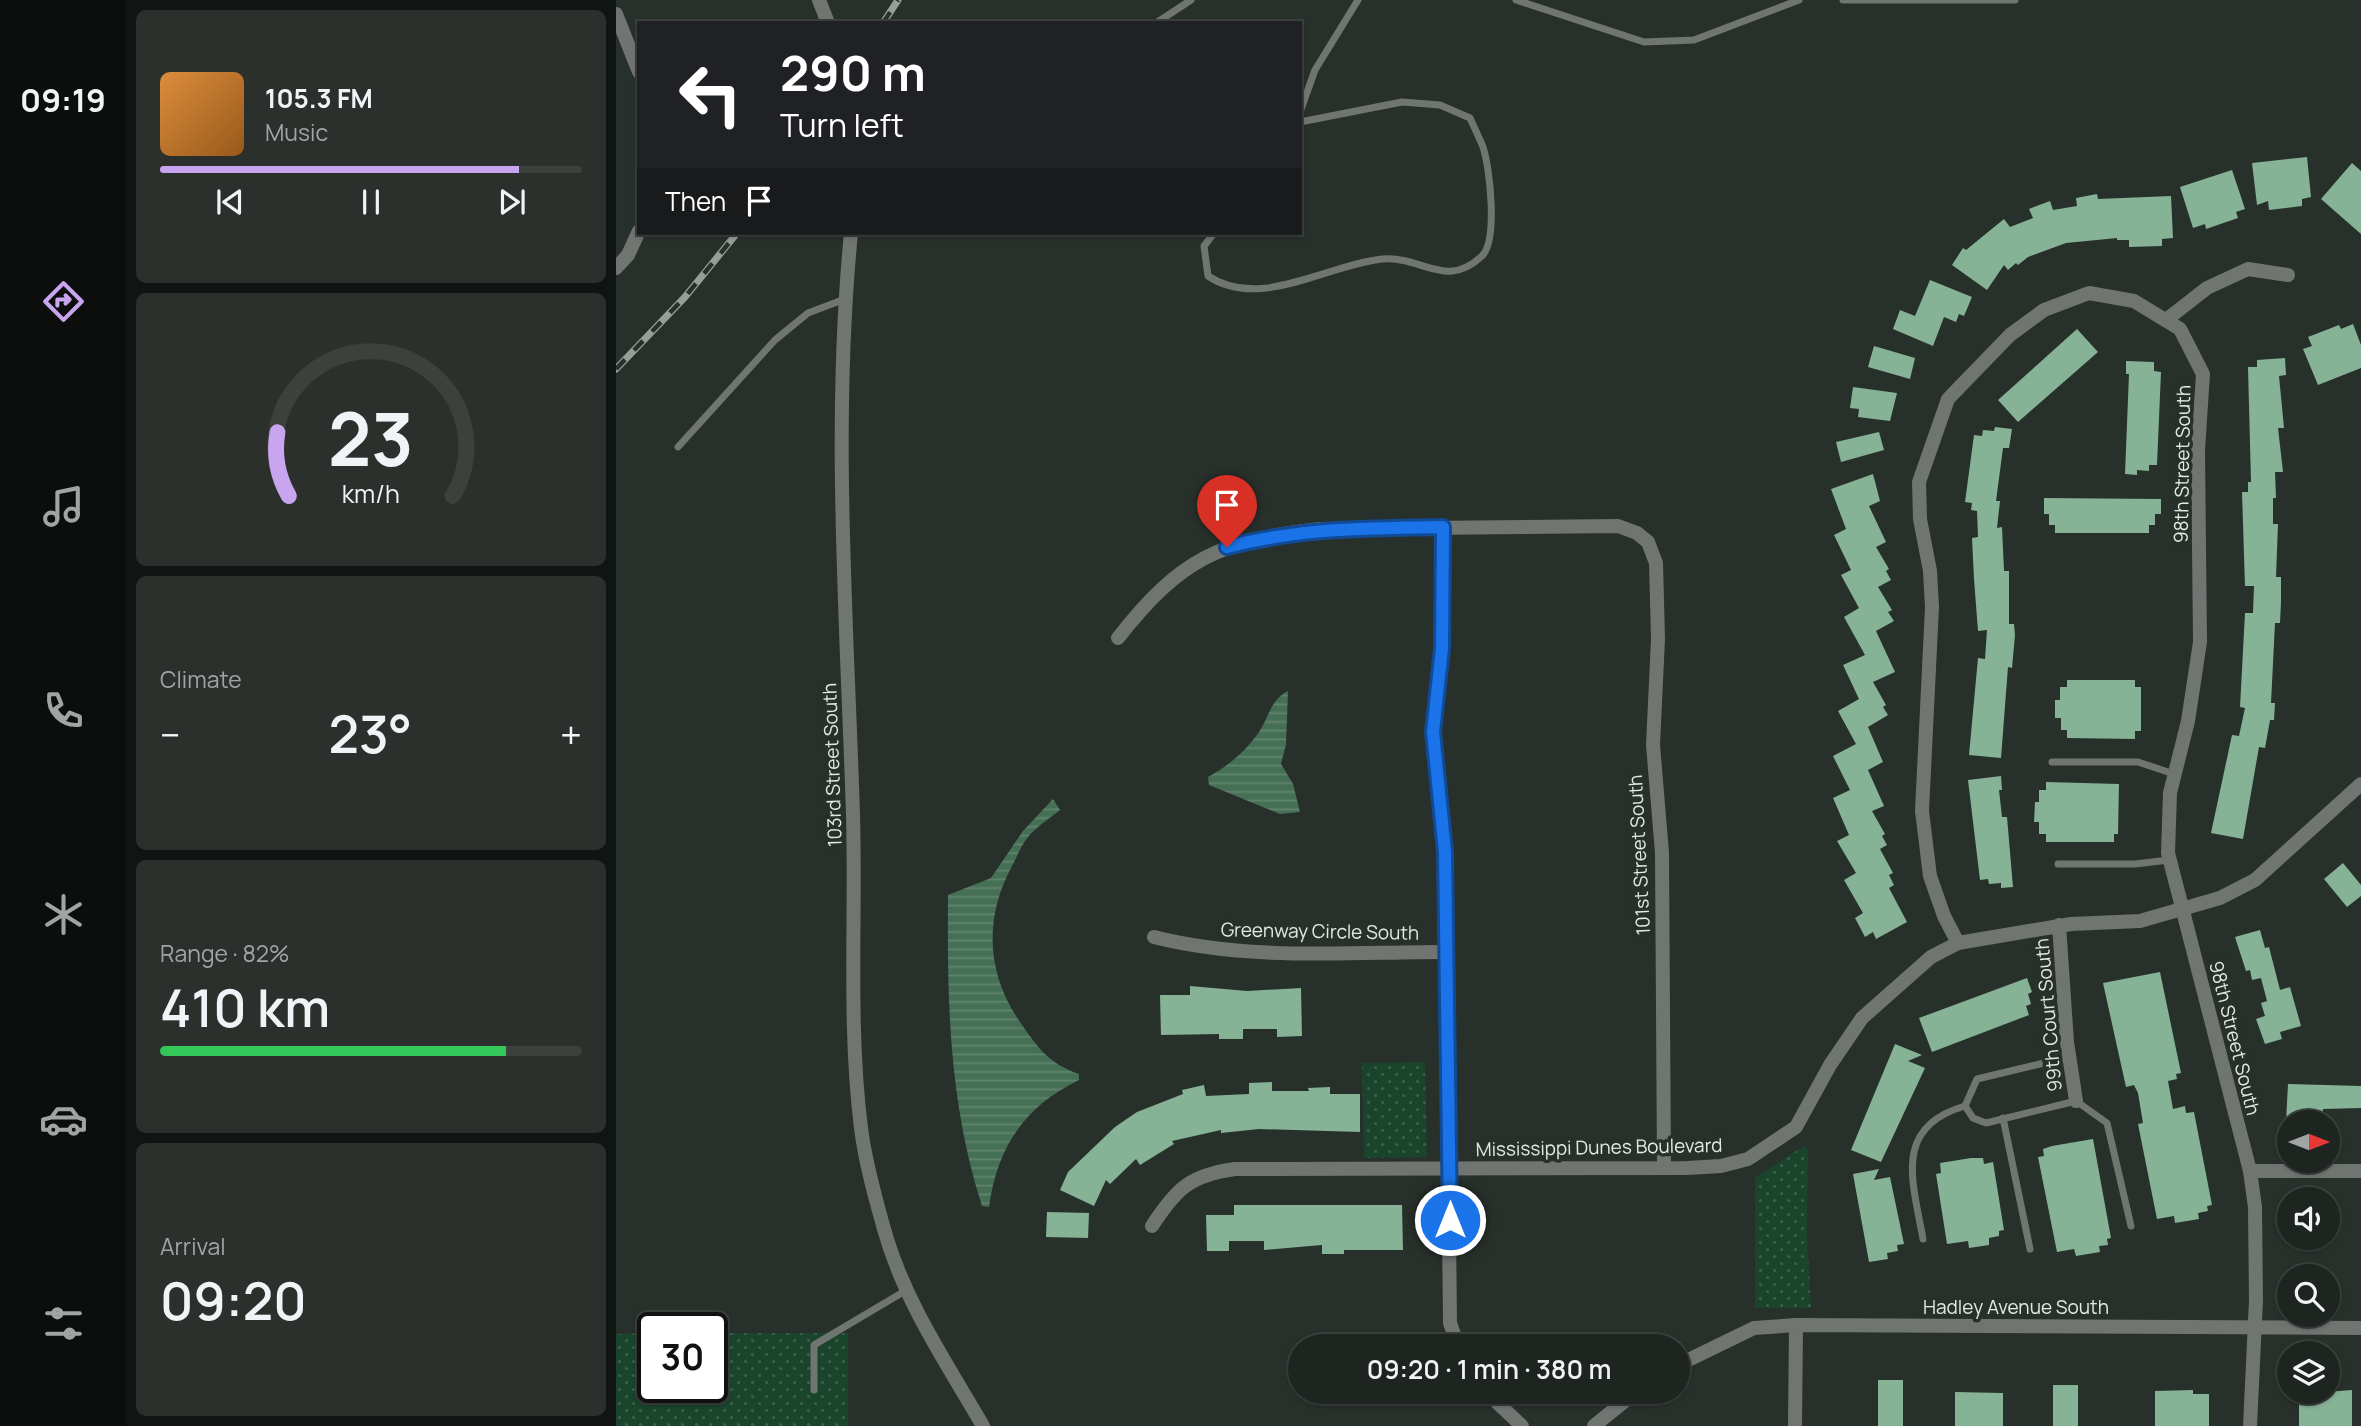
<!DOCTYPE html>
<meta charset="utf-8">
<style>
:root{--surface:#1e2420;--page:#2b302d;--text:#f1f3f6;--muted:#a1a4a5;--line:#3c413e;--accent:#c8a5ee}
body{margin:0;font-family:Manrope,sans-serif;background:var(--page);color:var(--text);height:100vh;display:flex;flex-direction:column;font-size:26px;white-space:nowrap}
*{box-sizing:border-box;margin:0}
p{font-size:23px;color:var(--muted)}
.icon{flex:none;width:38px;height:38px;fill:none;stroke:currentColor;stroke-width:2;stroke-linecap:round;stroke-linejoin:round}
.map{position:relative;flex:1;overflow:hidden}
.panel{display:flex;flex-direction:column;gap:10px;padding:10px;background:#101412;width:490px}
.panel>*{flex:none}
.banner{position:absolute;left:21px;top:21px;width:665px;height:214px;border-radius:0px;box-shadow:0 2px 5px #0004,0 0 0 2px var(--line);background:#202124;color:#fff;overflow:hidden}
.needle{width:46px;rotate:90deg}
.controls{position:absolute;left:1661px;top:1110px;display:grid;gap:14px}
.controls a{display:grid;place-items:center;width:63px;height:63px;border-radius:50%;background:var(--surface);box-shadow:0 2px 5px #0004,0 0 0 2px var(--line);font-size:35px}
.speed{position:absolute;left:21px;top:1312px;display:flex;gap:14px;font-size:35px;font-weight:700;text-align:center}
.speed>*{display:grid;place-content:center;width:91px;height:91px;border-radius:50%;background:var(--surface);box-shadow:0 2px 5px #0004,0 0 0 2px var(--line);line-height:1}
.speed .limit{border:4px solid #111;border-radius:10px;background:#fff;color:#111}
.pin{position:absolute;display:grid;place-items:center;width:60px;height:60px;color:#fff;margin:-72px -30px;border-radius:50% 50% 50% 0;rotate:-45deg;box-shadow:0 0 7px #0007}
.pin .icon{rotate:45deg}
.me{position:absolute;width:77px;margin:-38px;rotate:0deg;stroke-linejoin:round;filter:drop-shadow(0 0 5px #0008)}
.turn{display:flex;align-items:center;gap:24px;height:147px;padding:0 28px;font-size:32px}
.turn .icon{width:91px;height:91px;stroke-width:2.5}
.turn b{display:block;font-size:49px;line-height:60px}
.then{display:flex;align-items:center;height:66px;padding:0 28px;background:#0003;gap:14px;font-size:26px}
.big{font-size:52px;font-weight:600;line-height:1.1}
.panel .card{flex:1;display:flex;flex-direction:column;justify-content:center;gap:10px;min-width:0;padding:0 24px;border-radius:10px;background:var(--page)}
.panel .dial{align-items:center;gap:0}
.dial svg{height:182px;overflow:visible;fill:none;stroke:var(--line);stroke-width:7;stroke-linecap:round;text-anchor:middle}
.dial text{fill:var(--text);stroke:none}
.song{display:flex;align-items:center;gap:21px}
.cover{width:84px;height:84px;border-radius:10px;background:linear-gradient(135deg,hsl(30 70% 55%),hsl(30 70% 35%))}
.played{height:7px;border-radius:4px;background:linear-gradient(90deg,var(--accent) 85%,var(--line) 85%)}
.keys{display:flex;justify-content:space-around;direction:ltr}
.heat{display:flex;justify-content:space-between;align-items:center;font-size:38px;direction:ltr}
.charge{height:10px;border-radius:5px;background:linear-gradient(90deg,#34c759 82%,var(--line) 0)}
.trip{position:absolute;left:672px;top:1334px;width:402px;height:70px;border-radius:35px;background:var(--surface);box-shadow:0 2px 5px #0004,0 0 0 2px var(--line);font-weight:600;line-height:70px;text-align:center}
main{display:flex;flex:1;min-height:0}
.menu{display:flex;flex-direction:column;width:126px;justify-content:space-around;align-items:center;background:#0c0e0d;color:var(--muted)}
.menu .icon{width:49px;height:49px}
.menu .on{color:var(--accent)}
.menu b{font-size:32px;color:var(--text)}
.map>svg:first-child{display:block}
.park{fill:url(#park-dots)}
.water{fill:url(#water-rules)}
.building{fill:#86b396}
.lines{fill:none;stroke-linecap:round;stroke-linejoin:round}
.service{stroke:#717572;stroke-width:7}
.minor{stroke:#717572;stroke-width:14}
.tertiary{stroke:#717572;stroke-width:14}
.rail-casing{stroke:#979d99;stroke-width:7}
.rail{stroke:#28302b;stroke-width:4.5;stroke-dasharray:13;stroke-linecap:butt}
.route-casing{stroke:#114b97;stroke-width:18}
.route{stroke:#1a73e8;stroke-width:12}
.labels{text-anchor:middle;stroke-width:7;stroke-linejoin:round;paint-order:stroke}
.street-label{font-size:19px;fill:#e3e8e4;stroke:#28302b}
</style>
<main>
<nav class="menu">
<b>09:19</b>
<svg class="icon on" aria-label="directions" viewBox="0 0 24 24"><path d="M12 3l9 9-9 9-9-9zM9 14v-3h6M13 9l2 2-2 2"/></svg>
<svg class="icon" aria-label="music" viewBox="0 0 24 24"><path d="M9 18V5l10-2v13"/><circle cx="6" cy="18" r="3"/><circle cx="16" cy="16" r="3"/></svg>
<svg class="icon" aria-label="phone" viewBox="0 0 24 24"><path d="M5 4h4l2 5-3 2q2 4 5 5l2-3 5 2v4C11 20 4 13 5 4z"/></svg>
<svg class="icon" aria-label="climate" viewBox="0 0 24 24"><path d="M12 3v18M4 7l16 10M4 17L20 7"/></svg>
<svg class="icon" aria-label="car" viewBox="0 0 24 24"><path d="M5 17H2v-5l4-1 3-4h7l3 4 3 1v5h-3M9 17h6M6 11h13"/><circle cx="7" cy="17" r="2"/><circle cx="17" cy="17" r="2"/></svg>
<svg class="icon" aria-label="filters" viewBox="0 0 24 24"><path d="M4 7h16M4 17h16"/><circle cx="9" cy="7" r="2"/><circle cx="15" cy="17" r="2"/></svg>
</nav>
<section class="panel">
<div class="card">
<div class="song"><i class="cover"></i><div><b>105.3 FM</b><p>Music</p></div></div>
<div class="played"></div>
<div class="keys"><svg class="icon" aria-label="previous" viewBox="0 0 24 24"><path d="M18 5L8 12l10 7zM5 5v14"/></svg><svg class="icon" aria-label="pause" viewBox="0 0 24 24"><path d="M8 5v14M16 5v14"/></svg><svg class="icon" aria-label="next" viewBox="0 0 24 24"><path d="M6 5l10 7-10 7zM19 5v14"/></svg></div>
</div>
<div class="card dial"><svg viewBox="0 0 100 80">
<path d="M14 69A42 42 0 1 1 86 69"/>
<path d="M14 69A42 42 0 0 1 9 41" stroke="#c8a5ee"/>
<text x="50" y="56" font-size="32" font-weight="700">23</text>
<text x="50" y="72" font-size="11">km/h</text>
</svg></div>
<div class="card"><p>Climate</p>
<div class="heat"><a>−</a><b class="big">23°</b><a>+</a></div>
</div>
<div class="card"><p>Range · 82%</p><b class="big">410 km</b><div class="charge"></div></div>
<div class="card"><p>Arrival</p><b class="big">09:20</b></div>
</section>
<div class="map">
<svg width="1745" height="1426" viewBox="0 0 1745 1426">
<defs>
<pattern id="park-dots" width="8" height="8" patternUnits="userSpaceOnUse" patternTransform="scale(1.75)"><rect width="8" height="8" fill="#1a442c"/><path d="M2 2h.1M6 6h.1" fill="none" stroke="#3b5f4a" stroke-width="1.8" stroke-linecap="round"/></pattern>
<pattern id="water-rules" width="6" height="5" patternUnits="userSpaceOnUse" patternTransform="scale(1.75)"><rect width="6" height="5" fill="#467056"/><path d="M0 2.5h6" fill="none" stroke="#61846e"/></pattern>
</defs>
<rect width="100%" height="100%" fill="#28302b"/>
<g class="park">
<path d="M809 1062 811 1157 748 1158 746 1063Z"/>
<path d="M1188 1146 1192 1150 1191 1234 1195 1308H1139V1178Z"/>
<path d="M37 1333V1388H96V1333H232V1426H0V1334Z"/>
</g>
<g class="water">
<path d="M672 691 670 744 665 764 677 784 684 812 664 814 593 785 592 777C611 767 631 750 643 732 653 717 655 699 672 691Z"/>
<path d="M437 799 444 810C434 818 420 827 412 837 405 845 401 857 396 866 368 918 370 973 404 1022 422 1048 432 1063 463 1074V1080C409 1106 381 1147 373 1207L366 1206C333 1103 331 1003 332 895L375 878 407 831Z"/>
</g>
<g class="building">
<path d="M1691 157 1695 197 1686 199V206L1653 210 1652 201 1641 205 1636 163Z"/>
<path d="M1736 163 1745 171V234L1705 199Z"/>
<path d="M1616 170 1629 209 1620 212 1622 218 1590 229 1589 224 1577 228 1564 187Z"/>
<path d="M1481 194 1482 199 1555 196 1557 238 1546 239V246L1513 247V240H1501V238L1450 243 1412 257 1402 265 1400 263 1392 270 1388 265 1371 290 1336 265 1347 248 1350 250 1388 219 1394 227 1417 218 1413 209 1434 201 1437 210 1461 206 1460 198Z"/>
<path d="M1314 280 1356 297 1348 316 1343 314 1340 322 1328 317 1317 346 1277 329 1284 310 1299 316Z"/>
<path d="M1737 324 1745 345V368L1702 385 1687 349 1696 346 1692 337 1723 325 1725 329Z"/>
<path d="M1461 329 1482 352 1402 422 1382 400Z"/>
<path d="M1258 346 1299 358 1294 379 1252 367Z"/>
<path d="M1669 358 1670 375 1663 376 1668 428H1662L1667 472H1659L1660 498H1657V524H1662L1660 577H1665V602L1664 623H1659L1655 703H1659L1658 720H1654L1649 748 1643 747 1627 839 1595 833 1616 735 1623 736 1629 708 1624 707 1629 613H1637L1638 586H1629L1626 492H1632V482H1635L1632 367H1641V360Z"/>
<path d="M1510 361 1538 362V371L1545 372 1541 465H1533V471L1521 470V475L1509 474 1513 374H1510Z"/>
<path d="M1237 387 1281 393 1274 421 1242 417 1243 409 1234 408Z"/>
<path d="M1379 427 1396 429 1393 448H1387L1380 501H1384L1381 528 1386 527 1388 571H1393V624H1398L1399 635 1396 668 1392 667 1385 758 1353 755 1362 658 1369 659 1371 630 1362 631 1358 579 1356 538 1362 537 1361 511 1355 510 1356 503 1349 502 1358 435 1366 436 1367 430 1378 431Z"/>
<path d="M1263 432 1268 450 1225 462 1220 442Z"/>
<path d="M1257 474 1264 501 1253 506 1270 542 1260 547 1273 569 1270 571 1275 580 1262 587 1276 610 1272 612 1278 621 1260 631 1279 672 1257 682 1270 705 1267 707 1272 715 1252 727 1267 762 1252 770 1268 806 1256 811 1269 834 1266 836 1271 845 1264 849 1277 873 1273 875 1278 885 1273 888 1291 922 1260 939 1257 932 1249 937 1239 918 1247 913 1228 880 1240 873 1221 841 1233 835 1217 798 1234 790 1217 756 1240 744 1222 711 1243 699 1227 665 1249 655 1228 617 1243 608 1225 575 1235 570 1218 535 1230 529 1215 489Z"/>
<path d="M1428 498 1545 499V514H1539V525H1533V533H1439V525H1433V514H1428Z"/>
<path d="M1451 680H1519V687H1525V731H1519V739L1451 738V730H1445V718H1439V700H1444V687H1451Z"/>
<path d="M1385 776 1386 790H1383L1386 817H1391L1397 887 1385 888V883L1373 884 1372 879 1364 880 1352 780Z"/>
<path d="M1430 782 1503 784 1502 834H1498V842H1430V834H1423V822H1418L1419 802H1423V790H1430Z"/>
<path d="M1727 863 1745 885V896L1731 907 1708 879Z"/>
<path d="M1644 930 1649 948 1653 947 1664 990 1674 987 1685 1026 1664 1032 1666 1039 1649 1044 1640 1019 1649 1016 1645 1003 1651 1001 1645 978 1636 980 1634 970 1630 971 1619 937Z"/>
<path d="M1544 972 1565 1073 1560 1074 1561 1079 1552 1081 1557 1109 1569 1106 1570 1113 1578 1112 1596 1205 1591 1206 1592 1211 1582 1213 1583 1219 1559 1223 1558 1216 1541 1219 1522 1124 1527 1123 1522 1093 1518 1085 1510 1087 1487 983Z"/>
<path d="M1411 978 1416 992 1412 994 1415 1004 1410 1006 1413 1015 1316 1052 1303 1018Z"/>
<path d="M574 986 631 991 685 988 686 1036 661 1037V1029H627V1039H603V1034L545 1035 544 995H574Z"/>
<path d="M1279 1044 1306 1055 1292 1061 1309 1068 1265 1162 1235 1150Z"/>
<path d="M656 1082V1091H693L692 1088 714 1087V1094H744V1132L643 1129 605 1133V1130L556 1141 558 1144 524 1165 520 1159 494 1184 490 1180 478 1206 444 1190 452 1172 499 1127 521 1112 567 1094 566 1090 588 1085 590 1096 633 1094V1083Z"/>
<path d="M1672 1084 1745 1086V1108L1707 1109V1112L1690 1113V1122H1670Z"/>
<path d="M1477 1139 1495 1238 1491 1239 1492 1245 1483 1246 1484 1252 1460 1256 1458 1249 1441 1252 1422 1157 1428 1156 1427 1149 1436 1146Z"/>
<path d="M1355 1158H1367L1368 1164 1377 1162 1388 1230 1383 1231V1236L1373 1238V1245L1353 1248 1352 1241 1331 1244 1320 1174 1325 1173 1324 1163Z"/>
<path d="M1263 1169 1258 1180 1274 1177 1288 1244 1281 1245 1282 1251 1271 1253 1272 1259 1253 1262 1237 1174Z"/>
<path d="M618 1205H786L787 1250H728V1254H706V1245L648 1250V1241H613V1251H591L590 1215H618Z"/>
<path d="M431 1212 473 1213 472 1238 430 1237Z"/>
<rect x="1262" y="1380" width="25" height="46"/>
<rect x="1437" y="1385" width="25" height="41"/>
<path d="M1577 1390V1394H1593V1426H1539V1391Z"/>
<path d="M1736 1390V1426H1683V1394Z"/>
<path d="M1339 1392 1387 1393V1426H1339Z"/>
</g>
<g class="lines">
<g class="service">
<path d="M900 0 1028 42 1078 40 1183 0"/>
<path d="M1227 0H1399"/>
<path d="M540 23 575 0"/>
<path d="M684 112 699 70 742 0"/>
<path d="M598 233 588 246 592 276C644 311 712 264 767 259 807 256 830 290 866 256 882 240 874 168 867 147 863 137 858 127 854 118L824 105 786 102 684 122"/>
<path d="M62 447 159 340 192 313 229 299"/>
<path d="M1436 762H1522L1558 774"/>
<path d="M1442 864H1519L1553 860"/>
<path d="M1349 1106 1357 1118 1370 1123 1460 1101 1491 1123 1515 1226"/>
<path d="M1349 1106 1361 1079 1453 1057"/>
<path d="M1387 1118 1414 1249"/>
<path d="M1307 1239C1297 1182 1276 1127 1349 1106"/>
<path d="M198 1390V1345L289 1291"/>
</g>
<g class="minor">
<path d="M0 14 23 72"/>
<path d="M0 268 12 255 23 231"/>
<path d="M1550 320 1591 288 1632 269 1672 275"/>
<path d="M827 528 826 648 817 732 829 852 834 1323 842 1346"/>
<path d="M502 638C565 558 603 541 703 529L1002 526 1021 533 1032 542 1040 563 1042 639 1037 745 1046 853 1048 1168"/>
<path d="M1443 925 1451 1042 1460 1101"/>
<path d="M538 937C633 961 732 952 830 952"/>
<path d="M1342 943 1328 916 1314 876 1306 811 1316 607 1314 571 1304 519 1303 482 1332 399 1394 335 1428 310 1473 293 1518 301 1564 329 1587 374 1582 450 1584 642 1572 721 1554 793 1552 853 1634 1171 1639 1207 1640 1300 1634 1426"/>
<path d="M1634 1171H1745"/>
<path d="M536 1226C560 1189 574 1175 619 1169L1071 1168 1105 1166 1132 1159 1180 1127 1214 1065 1246 1018 1315 957 1342 943 1455 924 1524 921 1604 898 1639 880 1745 784"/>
<path d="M869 1391 906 1426"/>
<path d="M1179 1426 1180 1325"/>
</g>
<g class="tertiary">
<path d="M203 0 212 23"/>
<path d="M235 233C216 426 231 621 237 815 240 919 232 1024 245 1128 249 1161 259 1197 268 1229 288 1301 330 1362 367 1426"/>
<path d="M1062 1365 1138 1328 1180 1325 1745 1328"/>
<path d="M978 1426 1021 1391"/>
</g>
<g class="rail-casing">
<g id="rail">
<path d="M267 23 282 0"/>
<path d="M0 369 69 297 121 233"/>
</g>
</g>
<use href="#rail" class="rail"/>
</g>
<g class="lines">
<g class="route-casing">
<path id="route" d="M611 547C685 528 751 528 827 527L826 648 817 732 829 852 834 1220"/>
</g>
<use href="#route" class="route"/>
</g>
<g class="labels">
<g class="street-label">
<text transform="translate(1566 464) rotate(-89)" y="7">98th Street South</text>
<text transform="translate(216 765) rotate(-92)" y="7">103rd Street South</text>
<text transform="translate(1023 855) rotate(-93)" y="7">101st Street South</text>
<text transform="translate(704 931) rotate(1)" y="7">Greenway Circle South</text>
<text transform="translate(1432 1015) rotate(-95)" y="7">99th Court South</text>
<text transform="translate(1619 1038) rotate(76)" y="7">98th Street South</text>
<text transform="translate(983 1147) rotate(-1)" y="7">Mississippi Dunes Boulevard</text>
<text x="1400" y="1314">Hadley Avenue South</text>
</g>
</g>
</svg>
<div class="controls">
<a><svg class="needle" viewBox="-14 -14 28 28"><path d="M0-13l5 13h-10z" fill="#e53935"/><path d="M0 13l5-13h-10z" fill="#a1a4a5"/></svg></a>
<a><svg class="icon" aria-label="sound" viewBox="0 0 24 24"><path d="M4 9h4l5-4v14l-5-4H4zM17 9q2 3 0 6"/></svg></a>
<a><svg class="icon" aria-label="search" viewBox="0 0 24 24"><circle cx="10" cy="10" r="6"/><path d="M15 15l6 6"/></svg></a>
<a><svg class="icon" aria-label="layers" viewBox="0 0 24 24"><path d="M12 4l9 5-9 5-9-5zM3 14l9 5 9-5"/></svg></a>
</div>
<div class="speed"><div class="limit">30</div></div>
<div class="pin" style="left:611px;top:547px;background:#d93025"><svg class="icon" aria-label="arrive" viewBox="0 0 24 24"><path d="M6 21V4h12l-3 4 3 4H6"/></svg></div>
<svg class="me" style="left:834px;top:1220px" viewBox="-20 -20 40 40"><circle r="17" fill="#1a73e8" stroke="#fff" stroke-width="3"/><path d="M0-11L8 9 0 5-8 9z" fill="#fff"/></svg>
<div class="trip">09:20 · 1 min · 380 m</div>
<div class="banner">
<div class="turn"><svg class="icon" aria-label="left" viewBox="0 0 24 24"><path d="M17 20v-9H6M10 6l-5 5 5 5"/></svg><div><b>290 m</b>Turn left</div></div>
<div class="then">Then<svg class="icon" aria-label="arrive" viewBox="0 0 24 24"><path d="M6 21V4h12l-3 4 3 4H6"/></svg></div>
</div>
</div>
</main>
